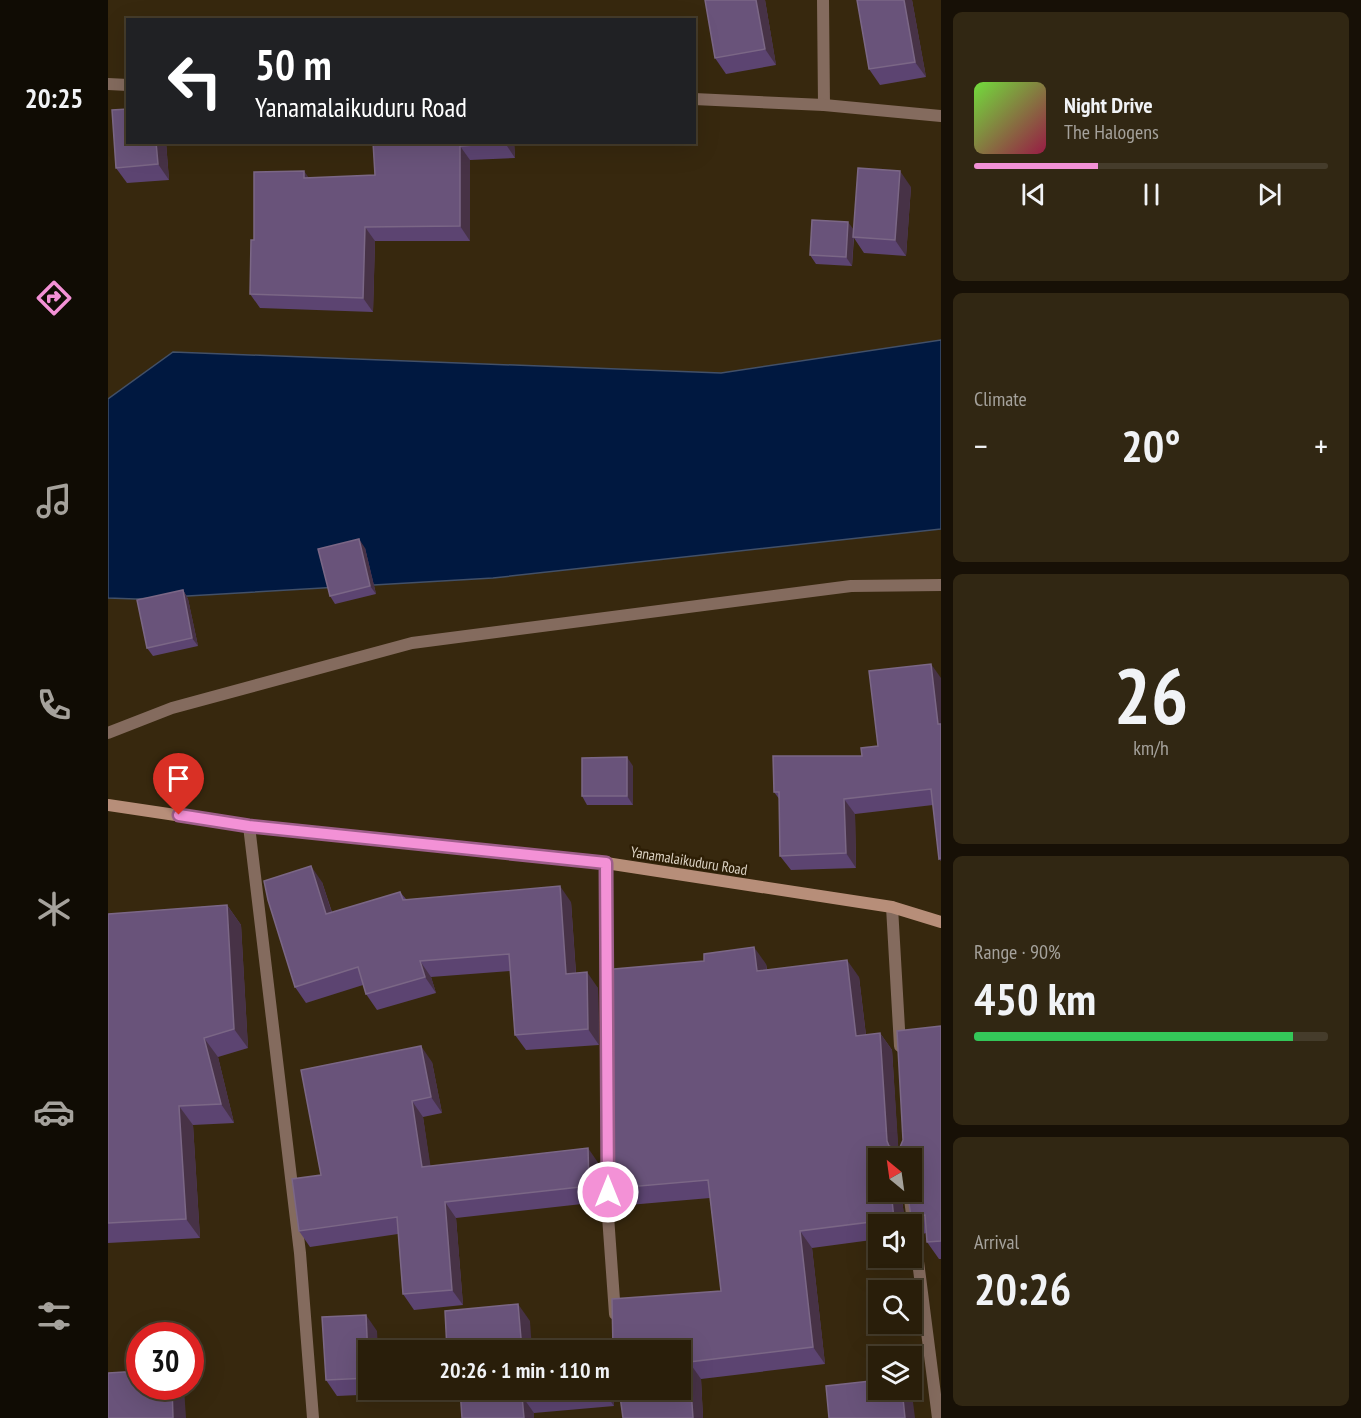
<!DOCTYPE html>
<meta charset="utf-8">
<style>
:root{--surface:#291e0a;--page:#312713;--text:#f1f3f6;--muted:#a5a29c;--line:#453c2b;--accent:#f391d6}
body{margin:0;font-family:"PT Sans Narrow",sans-serif;background:var(--page);color:var(--text);height:100vh;display:flex;flex-direction:column;font-size:22px;white-space:nowrap}
*{box-sizing:border-box;margin:0}
p{font-size:20px;color:var(--muted)}
.icon{flex:none;width:33px;height:33px;fill:none;stroke:currentColor;stroke-width:2;stroke-linecap:round;stroke-linejoin:round}
.map{position:relative;flex:1;overflow:hidden}
.side{display:flex;flex-direction:column;gap:12px;padding:12px;background:#171006;width:420px}
.side>*{flex:none}
.banner{position:absolute;left:18px;top:18px;width:570px;height:126px;border-radius:0px;box-shadow:0 6px 24px #0002,0 0 0 2px var(--line);background:#202124;color:#fff;overflow:hidden}
.needle{width:39px;rotate:331deg}
.tools{position:absolute;left:760px;top:1148px;display:grid;gap:12px}
.tools a{display:grid;place-items:center;width:54px;height:54px;border-radius:0px;background:var(--surface);box-shadow:0 6px 24px #0002,0 0 0 2px var(--line);font-size:30px}
.speed{position:absolute;left:18px;top:1322px;display:flex;gap:12px;font-size:30px;font-weight:700;text-align:center}
.speed>*{display:grid;place-content:center;width:78px;height:78px;border-radius:50%;background:var(--surface);box-shadow:0 6px 24px #0002,0 0 0 2px var(--line);line-height:1}
.speed .limit{border:9px solid #d22;background:#fff;color:#111}
.pin{position:absolute;display:grid;place-items:center;width:51px;height:51px;color:#fff;margin:-62px -26px;border-radius:50% 50% 50% 0;rotate:-45deg;box-shadow:0 0 6px #0007}
.pin .icon{rotate:45deg}
.me{position:absolute;width:66px;margin:-33px;rotate:0deg;stroke-linejoin:round;filter:drop-shadow(0 0 4px #0008)}
.turn{display:flex;align-items:center;gap:21px;height:126px;padding:0 30px;font-size:27px}
.turn .icon{width:78px;height:78px;stroke-width:2.5}
.turn b{display:block;font-size:42px;line-height:51px}
.big{font-size:45px;font-weight:700;line-height:1.1}
.side .tile{flex:1;display:flex;flex-direction:column;justify-content:center;gap:9px;min-width:0;padding:0 21px;border-radius:9px;background:var(--page)}
.side .dial{align-items:center;gap:0}
.dial b{font-size:78px;line-height:1}
.song{display:flex;align-items:center;gap:18px}
.cover{width:72px;height:72px;border-radius:9px;background:linear-gradient(135deg,hsl(100 70% 55%),hsl(340 70% 35%))}
.played{height:6px;border-radius:3px;background:linear-gradient(90deg,var(--accent) 35%,var(--line) 35%)}
.keys{display:flex;justify-content:space-around;direction:ltr}
.heat{display:flex;justify-content:space-between;align-items:center;font-size:33px;direction:ltr}
.charge{height:9px;border-radius:4px;background:linear-gradient(90deg,#34c759 90%,var(--line) 0)}
.trip{position:absolute;left:250px;top:1340px;width:333px;height:60px;border-radius:0px;background:var(--surface);box-shadow:0 6px 24px #0002,0 0 0 2px var(--line);font-weight:700;line-height:60px;text-align:center}
main{display:flex;flex:1;min-height:0}
.tab-bar{display:flex;flex-direction:column;width:108px;justify-content:space-around;align-items:center;background:#100c04;color:var(--muted)}
.tab-bar .icon{width:42px;height:42px}
.tab-bar .selected{color:var(--accent)}
.tab-bar b{font-size:27px;color:var(--text)}
.map>svg:first-child{display:block}
.water{fill:#001840;stroke:#425068;stroke-width:1.5}
.lines{fill:none;stroke-linecap:round;stroke-linejoin:round}
.street{stroke:#846b5e;stroke-width:12}
.secondary{stroke:#b78e79;stroke-width:12}
.wall{fill:#5c4471}
.shaded-wall{fill:#473246}
.building{fill:#69537a;stroke:#7b6786;stroke-width:1.5}
.route-casing{stroke:#9e5e8b;stroke-width:15}
.route{stroke:#f391d6;stroke-width:10}
.labels{text-anchor:middle;stroke-width:5;stroke-linejoin:round;paint-order:stroke}
.street-label{font-size:15px;fill:#dcd3c4;stroke:#2d1e05}
</style>
<main>
<nav class="tab-bar">
<b>20:25</b>
<svg class="icon selected" aria-label="directions" viewBox="0 0 24 24"><path d="M12 3l9 9-9 9-9-9zM9 14v-3h6M13 9l2 2-2 2"/></svg>
<svg class="icon" aria-label="music" viewBox="0 0 24 24"><path d="M9 18V5l10-2v13"/><circle cx="6" cy="18" r="3"/><circle cx="16" cy="16" r="3"/></svg>
<svg class="icon" aria-label="phone" viewBox="0 0 24 24"><path d="M5 4h4l2 5-3 2q2 4 5 5l2-3 5 2v4C11 20 4 13 5 4z"/></svg>
<svg class="icon" aria-label="climate" viewBox="0 0 24 24"><path d="M12 3v18M4 7l16 10M4 17L20 7"/></svg>
<svg class="icon" aria-label="car" viewBox="0 0 24 24"><path d="M5 17H2v-5l4-1 3-4h7l3 4 3 1v5h-3M9 17h6M6 11h13"/><circle cx="7" cy="17" r="2"/><circle cx="17" cy="17" r="2"/></svg>
<svg class="icon" aria-label="filters" viewBox="0 0 24 24"><path d="M4 7h16M4 17h16"/><circle cx="9" cy="7" r="2"/><circle cx="15" cy="17" r="2"/></svg>
</nav>
<div class="map">
<svg width="833" height="1418" viewBox="0 0 833 1418">
<rect width="100%" height="100%" fill="#37280e"/>
<path class="water" d="M833 340V529L385 578 28 599 0 598V399L65 352 613 373Z"/>
<g class="lines">
<g class="street">
<path d="M715 0 716 105"/>
<path d="M0 84 20 85"/>
<path d="M586 99 716 105 833 116"/>
<path d="M0 733 64 708 304 643 743 586 833 585"/>
<path d="M141 826 192 1253 205 1418"/>
<path d="M498 863V985"/>
<path d="M784 907 792 1046"/>
<path d="M500 1176V1216L507 1314"/>
<path d="M801 1191 830 1418"/>
</g>
<path class="secondary" d="M0 805 141 826 498 863 784 907 833 922"/>
</g>
<g class="wall">
<path d="M597 0H657L668 65 618 74 607 58Z"/>
<path d="M804 0 818 77 772 85 761 69Z"/>
<path d="M20 142H58L61 180 19 183 8 168Z"/>
<path d="M265 142H406L407 158 362 160V241H267L265 312 152 308 142 294 146 240 201 178 267 175Z"/>
<path d="M803 187 798 256 756 253 746 238 744 266 708 264 702 255 746 230Z"/>
<path d="M257 548 268 594 227 604 222 596Z"/>
<path d="M75 590 80 599 90 646 45 656 39 648Z"/>
<path d="M833 678V861L831 859 825 805 747 814 748 868 683 870 672 856V800L666 792 754 756 770 746Z"/>
<path d="M525 766V805H479L474 796Z"/>
<path d="M214 882 224 912 292 892 298 899 463 902 468 973 490 988 491 1045 418 1050 407 1035 402 971 323 977 328 993 269 1010 258 994 255 985 198 1003 187 987Z"/>
<path d="M119 905 133 925 140 1048 110 1057 126 1123 85 1125 92 1238 0 1243V914Z"/>
<path d="M658 964 659 969 751 977 758 1035 772 1033 784 1050 790 1148 792 1147 795 1140 833 1026V1259H831L819 1242 818 1233 815 1234 803 1216 804 1158H771V1191H793L797 1224H771V1239L704 1248 717 1364 593 1379 595 1418H515L573 1389 505 1348 613 1291 602 1198 509 1206 497 1189Z"/>
<path d="M324 1062 334 1113 315 1117 322 1166 491 1164 492 1202 348 1218 355 1305 306 1310 295 1294 290 1234 202 1247 191 1231 213 1175Z"/>
<path d="M269 1331 261 1350V1389H272L273 1394 229 1396 218 1380Z"/>
<path d="M352 1389H505L506 1406 426 1413V1418H354Z"/>
</g>
<g class="shaded-wall">
<path d="M648 0H657L668 65 657 49Z"/>
<path d="M796 0H804L818 77 807 62Z"/>
<path d="M48 142H58L61 180 50 164Z"/>
<path d="M397 142H406L407 158 397 143Z"/>
<path d="M352 146 362 160V241L352 226Z"/>
<path d="M196 171 206 185 196 178Z"/>
<path d="M792 171 803 187 798 256 787 240Z"/>
<path d="M740 222 746 230 744 266 738 257Z"/>
<path d="M257 227 267 241 265 312 255 298Z"/>
<path d="M251 539 257 548 268 594 262 586Z"/>
<path d="M75 590 80 599 90 646 84 638Z"/>
<path d="M823 664 833 678V729L830 724Z"/>
<path d="M519 757 525 766V805L519 796Z"/>
<path d="M736 799 747 814 748 868 738 853Z"/>
<path d="M203 866 214 882 229 929 218 914Z"/>
<path d="M452 886 463 902 469 990 458 974Z"/>
<path d="M119 905 133 925 140 1048 126 1029Z"/>
<path d="M646 947 658 964 661 988 649 971Z"/>
<path d="M739 960 751 977 760 1053 748 1036Z"/>
<path d="M312 961 323 977 328 993 317 977Z"/>
<path d="M479 972 490 988 491 1045 480 1029Z"/>
<path d="M772 1033 784 1050 791 1158 781 1146 779 1141Z"/>
<path d="M96 1038 110 1057 126 1123 113 1104Z"/>
<path d="M313 1046 324 1062 334 1113 323 1097Z"/>
<path d="M304 1101 315 1117 325 1182 314 1167Z"/>
<path d="M71 1106 85 1125 92 1238 78 1219Z"/>
<path d="M480 1148 491 1164 492 1202 481 1186Z"/>
<path d="M783 1191H793L797 1224H790L786 1219Z"/>
<path d="M337 1202 348 1218 355 1305 344 1290Z"/>
<path d="M692 1231 704 1248 717 1364 705 1347Z"/>
<path d="M410 1304 422 1321 424 1350H414Z"/>
<path d="M258 1315 269 1331 270 1350H261V1369Z"/>
<path d="M581 1362 593 1379 595 1418H585Z"/>
<path d="M64 1386H74L76 1388 78 1418H65Z"/>
<path d="M494 1389H505L506 1406Z"/>
<path d="M794 1389H801L804 1394 807 1418H797Z"/>
<path d="M414 1396 426 1413V1418H416Z"/>
</g>
<g class="building">
<path d="M597 0H648L657 49 607 58Z"/>
<path d="M749 0H796L807 62 761 69Z"/>
<path d="M20 109V142H48L50 164 8 168 4 110Z"/>
<path d="M265 142 397 143 352 146V226L257 227 255 298 142 294 143 240H146V172L196 171V178L267 175Z"/>
<path d="M750 168 792 171 787 240 745 237Z"/>
<path d="M704 220 740 222 738 257 702 255Z"/>
<path d="M251 539 262 586 222 596 210 549Z"/>
<path d="M75 590 84 638 39 648 29 600Z"/>
<path d="M823 664 830 724H833V858L831 859 823 789 736 799 738 853 672 856 671 792H666L665 756H754L753 748 770 746 761 671Z"/>
<path d="M519 757V796H474V758Z"/>
<path d="M203 866 218 914 292 892 295 900 452 886 458 974 479 972 480 1029 407 1035 401 954 312 961 317 977 258 994 250 967 187 987 160 900 156 881Z"/>
<path d="M119 905 126 1029 96 1038 113 1104 71 1106 78 1219 0 1223V914Z"/>
<path d="M646 947 649 971 739 960 748 1036 772 1033 779 1141 781 1146 787 1149 792 1147 795 1140 789 1031 833 1026V1241L819 1242 817 1215 803 1216 799 1191H804V1158H771V1191H783L786 1219 692 1231 705 1347 581 1362 585 1418H515L511 1389H573V1350H476L505 1348 504 1299 613 1291 600 1180 497 1189 495 970 596 961V954Z"/>
<path d="M313 1046 323 1097 304 1101 314 1167 480 1148 481 1186 337 1202 344 1290 295 1294 289 1217 191 1231 184 1179 213 1175 193 1070Z"/>
<path d="M410 1304 414 1350H339L337 1311Z"/>
<path d="M258 1315 261 1378 218 1380 214 1317Z"/>
<path d="M32 1371V1386H64L65 1418H0V1373Z"/>
<path d="M771 1380V1389H794L797 1418H721L718 1386Z"/>
<path d="M352 1389H494L414 1396 416 1418H354Z"/>
</g>
<g class="lines">
<g class="route-casing">
<path id="route" d="M71 815 141 826 498 863 500 1192"/>
</g>
<use href="#route" class="route"/>
</g>
<g class="labels">
<g class="street-label">
<text transform="translate(581 861) rotate(9)" y="5">Yanamalaikuduru Road</text>
</g>
</g>
</svg>
<div class="tools">
<a><svg class="needle" viewBox="-14 -14 28 28"><path d="M0-13l5 13h-10z" fill="#e53935"/><path d="M0 13l5-13h-10z" fill="#a5a29c"/></svg></a>
<a><svg class="icon" aria-label="sound" viewBox="0 0 24 24"><path d="M4 9h4l5-4v14l-5-4H4zM17 9q2 3 0 6"/></svg></a>
<a><svg class="icon" aria-label="search" viewBox="0 0 24 24"><circle cx="10" cy="10" r="6"/><path d="M15 15l6 6"/></svg></a>
<a><svg class="icon" aria-label="layers" viewBox="0 0 24 24"><path d="M12 4l9 5-9 5-9-5zM3 14l9 5 9-5"/></svg></a>
</div>
<div class="speed"><div class="limit">30</div></div>
<div class="pin" style="left:71px;top:815px;background:#d93025"><svg class="icon" aria-label="arrive" viewBox="0 0 24 24"><path d="M6 21V4h12l-3 4 3 4H6"/></svg></div>
<svg class="me" style="left:500px;top:1192px" viewBox="-20 -20 40 40"><circle r="17" fill="#f391d6" stroke="#fff" stroke-width="3"/><path d="M0-11L8 9 0 5-8 9z" fill="#fff"/></svg>
<div class="trip">20:26 · 1 min · 110 m</div>
<div class="banner">
<div class="turn"><svg class="icon" aria-label="left" viewBox="0 0 24 24"><path d="M17 20v-9H6M10 6l-5 5 5 5"/></svg><div><b>50 m</b>Yanamalaikuduru Road</div></div>
</div>
</div>
<section class="side">
<div class="tile">
<div class="song"><i class="cover"></i><div><b>Night Drive</b><p>The Halogens</p></div></div>
<div class="played"></div>
<div class="keys"><svg class="icon" aria-label="previous" viewBox="0 0 24 24"><path d="M18 5L8 12l10 7zM5 5v14"/></svg><svg class="icon" aria-label="pause" viewBox="0 0 24 24"><path d="M8 5v14M16 5v14"/></svg><svg class="icon" aria-label="next" viewBox="0 0 24 24"><path d="M6 5l10 7-10 7zM19 5v14"/></svg></div>
</div>
<div class="tile"><p>Climate</p>
<div class="heat"><a>−</a><b class="big">20°</b><a>+</a></div>
</div>
<div class="tile dial"><b>26</b><p>km/h</p></div>
<div class="tile"><p>Range · 90%</p><b class="big">450 km</b><div class="charge"></div></div>
<div class="tile"><p>Arrival</p><b class="big">20:26</b></div>
</section>
</main>
